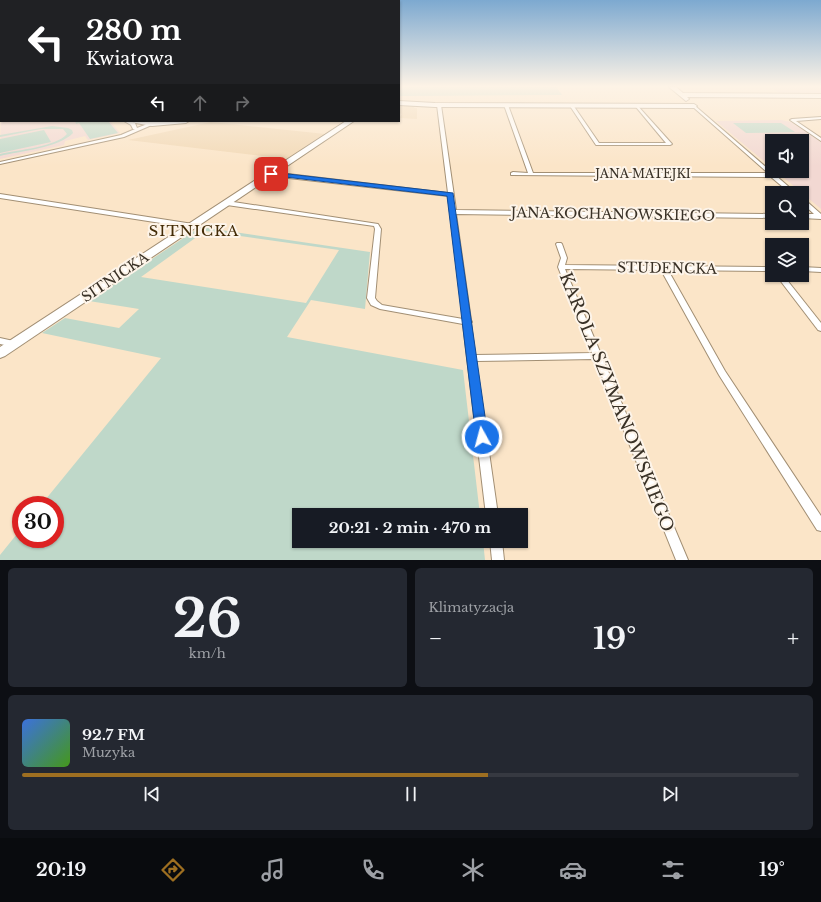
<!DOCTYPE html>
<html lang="pl">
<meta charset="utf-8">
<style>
:root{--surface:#171b24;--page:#242831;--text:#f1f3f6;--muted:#9ea1a6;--line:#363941;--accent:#9e6f21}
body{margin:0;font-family:"Libre Baskerville",serif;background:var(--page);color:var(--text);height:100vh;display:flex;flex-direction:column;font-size:15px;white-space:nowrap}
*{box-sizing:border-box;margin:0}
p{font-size:13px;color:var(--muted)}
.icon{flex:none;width:22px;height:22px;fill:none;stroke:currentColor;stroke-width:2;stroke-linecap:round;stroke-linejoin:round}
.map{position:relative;height:560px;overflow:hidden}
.details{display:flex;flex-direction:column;gap:8px;padding:8px;background:#0d0f14;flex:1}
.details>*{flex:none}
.guide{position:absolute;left:0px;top:0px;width:400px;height:122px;box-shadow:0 1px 3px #0004;background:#202124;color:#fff;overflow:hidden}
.controls{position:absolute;left:765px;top:134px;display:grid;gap:8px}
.controls a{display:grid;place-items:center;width:44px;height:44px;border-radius:0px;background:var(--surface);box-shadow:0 1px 3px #0004;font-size:20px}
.speed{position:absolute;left:12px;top:496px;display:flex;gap:8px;font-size:20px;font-weight:700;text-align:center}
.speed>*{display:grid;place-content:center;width:52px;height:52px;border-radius:50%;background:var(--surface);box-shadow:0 1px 3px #0004;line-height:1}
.speed .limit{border:6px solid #d22;background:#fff;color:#111}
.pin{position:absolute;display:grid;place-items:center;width:34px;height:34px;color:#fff;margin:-17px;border-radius:8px;box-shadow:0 2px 6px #0006}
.me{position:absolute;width:44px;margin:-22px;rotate:353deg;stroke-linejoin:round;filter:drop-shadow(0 0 3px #0008)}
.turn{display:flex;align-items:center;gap:14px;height:84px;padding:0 20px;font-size:18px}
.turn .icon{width:52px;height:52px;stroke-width:2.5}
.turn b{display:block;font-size:28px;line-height:34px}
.lanes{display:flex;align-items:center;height:38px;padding:0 20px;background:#0003;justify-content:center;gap:20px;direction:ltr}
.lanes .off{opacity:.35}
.big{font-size:30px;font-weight:700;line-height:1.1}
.details .card{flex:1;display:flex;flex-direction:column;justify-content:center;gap:6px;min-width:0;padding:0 14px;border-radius:6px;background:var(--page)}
.details .dial{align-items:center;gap:0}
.dial b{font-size:52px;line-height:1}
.song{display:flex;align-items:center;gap:12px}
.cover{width:48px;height:48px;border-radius:6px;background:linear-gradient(135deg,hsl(220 70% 55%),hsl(100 70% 35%))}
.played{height:4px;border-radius:2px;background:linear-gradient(90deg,var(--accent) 60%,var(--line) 60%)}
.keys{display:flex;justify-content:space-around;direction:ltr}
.heat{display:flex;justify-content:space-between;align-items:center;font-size:22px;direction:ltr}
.details .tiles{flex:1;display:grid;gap:8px;grid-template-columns:1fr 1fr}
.card:last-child{grid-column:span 2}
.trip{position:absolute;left:292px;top:508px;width:236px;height:40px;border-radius:0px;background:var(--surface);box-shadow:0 1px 3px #0004;font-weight:700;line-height:40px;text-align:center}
.menu{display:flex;height:64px;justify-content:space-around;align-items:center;background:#090b0e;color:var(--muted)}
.menu .icon{width:28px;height:28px}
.menu .active{color:var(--accent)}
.menu b{font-size:18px;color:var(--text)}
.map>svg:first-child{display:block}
.built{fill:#f2d9b6}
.education{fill:#f2d8d2}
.green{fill:#bfd8c9;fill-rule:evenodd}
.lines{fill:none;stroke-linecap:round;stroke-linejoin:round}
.street-casing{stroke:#a28f74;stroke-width:2}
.secondary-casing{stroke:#a28f74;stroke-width:2}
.street{fill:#fff;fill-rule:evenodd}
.secondary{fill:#fff;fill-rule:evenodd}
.route{fill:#1a73e8;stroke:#114b97}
.labels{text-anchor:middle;stroke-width:4;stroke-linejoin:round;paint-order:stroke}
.far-street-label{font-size:12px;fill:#393126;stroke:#fdf4e9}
.street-label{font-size:14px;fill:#393126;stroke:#fdf4e9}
.neighbourhood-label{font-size:15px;letter-spacing:1px;fill:#432c07;stroke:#fdf4e9}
.near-street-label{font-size:17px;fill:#393126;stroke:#fdf4e9}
</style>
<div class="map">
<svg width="821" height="560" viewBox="0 0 821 560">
<rect width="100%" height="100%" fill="#fbe5c8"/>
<g class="built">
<path d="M399 104 415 105 414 108H417V119L399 118 402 114 399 113Z"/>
<path d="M211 122 325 134 287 159 128 140Z"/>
</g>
<g class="education">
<path d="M769 87H821V93H779Z"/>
<path d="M1 106V121H110L120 133 88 140 85 136 65 141 64 145 0 159Z"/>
<path d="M781 120 791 122 821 142V209L776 171H802V141H772V168L716 121Z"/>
</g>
<g class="green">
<path d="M404 87H559L557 88 562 95 399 96V91Z"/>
<path d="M75 121H108L118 133 90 139 79 123 76 124Z"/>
<path d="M733 123H781L795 132 746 133Z"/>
<path d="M52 126 68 128 72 130 73 133C59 148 20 151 0 156V154C17 150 56 147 67 134L63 129H41L0 137V135Z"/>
<path d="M44 130 51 142 0 153V139Z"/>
<path d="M200 227 370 252 365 309 311 300 287 337 463 370 480 515H299V541H483L485 560H0V555L21 529V539H55V505H41L161 358 42 333 65 318 119 328 139 309 89 301ZM205 231 339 250 306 303 141 277Z"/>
</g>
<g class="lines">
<g class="street-casing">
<g id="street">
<rect x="0" y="103" width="1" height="2"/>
<path d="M439 104 441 105 456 210 772 214V218L456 214 471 320 472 322 471 323 475 355 592 353 558 267 561 258 556 244 557 243H561L562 244 567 258 565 265 772 267V271L668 270 725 371 821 516V531L817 530 719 375 661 270 565 269 688 560H676L595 359 476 361 498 515H486L463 324 380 309 371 305 367 298 375 229 374 226 227 205 224 203 227 201 378 224 381 229 375 298 377 301 382 305 463 319 448 196 271 176 268 174 271 172 448 193 437 105Z"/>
<path d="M506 104 508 105 533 173H768L693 107V105H694L796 193H790L771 177 511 175V173L513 172 528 173 504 105Z"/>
<path d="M571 105H573L599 143H666L636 107V105H637L672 144 670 145H596L570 106Z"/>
<path d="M821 117V119L796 121 821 138V141L790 120 792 119Z"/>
<path d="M124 121H130L135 123 137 128 150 123 154 124 124 137 0 164V162L121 135 135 129H133L131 125Z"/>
<path d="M0 194 193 224 196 226 193 228 0 198Z"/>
<path d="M802 198 804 199 821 214V219L802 218V214H814L802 203Z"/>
<path d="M802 267 821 268V272L802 271Z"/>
<path d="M776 275H783L821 323V331L818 330Z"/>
<path d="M0 338 18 342 19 344 18 346 15 347 0 344Z"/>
<path d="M490 541H502L504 560H492Z"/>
</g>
</g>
<g class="secondary-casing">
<g id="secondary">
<path d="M669 87H676L683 93 821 94V98L687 97 689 99 686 101Z"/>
<path d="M399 101 435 103 694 104 697 106 694 108 435 107 399 105Z"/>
<path d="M125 121H189L186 123 152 126Z"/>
<path d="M346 121H354L5 356 0 358V347Z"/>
</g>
</g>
<use href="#street" class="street"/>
<use href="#secondary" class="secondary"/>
</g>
<linearGradient id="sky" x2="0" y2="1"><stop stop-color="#7da9d0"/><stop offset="0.52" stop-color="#fdf3e6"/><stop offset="1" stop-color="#fdf3e6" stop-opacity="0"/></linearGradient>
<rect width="821" height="166" fill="url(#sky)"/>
<path class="route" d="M271 172 453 193 488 437 487 440 482 442 478 440 476 437 447 196 268 175 267 174Z"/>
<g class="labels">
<g class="far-street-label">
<text x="643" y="178">JANA MATEJKI</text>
</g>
<g class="street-label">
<text transform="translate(613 214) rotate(1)" y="5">JANA KOCHANOWSKIEGO</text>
<text transform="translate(667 268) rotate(1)" y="5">STUDENCKA</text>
<text transform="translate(115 277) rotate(-34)" y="5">SITNICKA</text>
</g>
<g class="neighbourhood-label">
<text x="194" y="236">SITNICKA</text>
</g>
<g class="near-street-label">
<text transform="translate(617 402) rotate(68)" y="6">KAROLA SZYMANOWSKIEGO</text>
</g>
</g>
</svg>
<div class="controls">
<a><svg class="icon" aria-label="sound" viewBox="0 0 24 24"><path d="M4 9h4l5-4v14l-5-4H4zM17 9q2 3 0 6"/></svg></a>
<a><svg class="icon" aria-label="search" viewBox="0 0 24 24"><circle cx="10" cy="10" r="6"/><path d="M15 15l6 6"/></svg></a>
<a><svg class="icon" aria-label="layers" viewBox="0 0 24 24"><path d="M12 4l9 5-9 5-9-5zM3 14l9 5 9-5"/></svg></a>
</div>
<div class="speed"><div class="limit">30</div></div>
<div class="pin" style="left:271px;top:174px;background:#d93025"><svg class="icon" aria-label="arrive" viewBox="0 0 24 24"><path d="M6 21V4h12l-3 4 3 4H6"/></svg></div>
<svg class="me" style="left:482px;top:437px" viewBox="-20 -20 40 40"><circle r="17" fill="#1a73e8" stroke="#fff" stroke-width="3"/><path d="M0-11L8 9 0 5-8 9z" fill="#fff"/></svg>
<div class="trip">20:21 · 2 min · 470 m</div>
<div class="guide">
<div class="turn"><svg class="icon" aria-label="left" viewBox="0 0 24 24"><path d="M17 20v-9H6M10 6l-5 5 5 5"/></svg><div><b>280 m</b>Kwiatowa</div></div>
<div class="lanes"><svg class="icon" aria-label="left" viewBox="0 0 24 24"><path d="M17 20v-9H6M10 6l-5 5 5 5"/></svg><svg class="icon off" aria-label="ahead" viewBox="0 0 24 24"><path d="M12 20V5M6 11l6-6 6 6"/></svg><svg class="icon off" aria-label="right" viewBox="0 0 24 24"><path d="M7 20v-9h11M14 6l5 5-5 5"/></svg></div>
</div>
</div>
<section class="details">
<div class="tiles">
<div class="card dial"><b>26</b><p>km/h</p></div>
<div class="card"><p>Klimatyzacja</p>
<div class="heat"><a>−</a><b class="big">19°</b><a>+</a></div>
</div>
<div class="card">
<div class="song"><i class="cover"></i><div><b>92.7 FM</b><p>Muzyka</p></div></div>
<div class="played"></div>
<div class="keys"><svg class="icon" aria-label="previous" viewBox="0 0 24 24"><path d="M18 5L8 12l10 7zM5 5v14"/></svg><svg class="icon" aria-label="pause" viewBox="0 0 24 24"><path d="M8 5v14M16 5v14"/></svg><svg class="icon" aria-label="next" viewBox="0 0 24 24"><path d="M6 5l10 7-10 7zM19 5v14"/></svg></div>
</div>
</div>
</section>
<nav class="menu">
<b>20:19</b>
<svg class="icon active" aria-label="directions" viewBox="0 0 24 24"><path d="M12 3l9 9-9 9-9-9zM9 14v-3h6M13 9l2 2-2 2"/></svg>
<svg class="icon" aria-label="music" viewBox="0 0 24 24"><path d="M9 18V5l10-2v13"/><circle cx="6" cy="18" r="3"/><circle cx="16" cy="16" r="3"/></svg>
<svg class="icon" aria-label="phone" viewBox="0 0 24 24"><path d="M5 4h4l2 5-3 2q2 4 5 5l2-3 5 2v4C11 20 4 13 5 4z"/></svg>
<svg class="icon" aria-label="climate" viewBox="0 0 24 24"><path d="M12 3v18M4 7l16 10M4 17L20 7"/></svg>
<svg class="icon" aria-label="car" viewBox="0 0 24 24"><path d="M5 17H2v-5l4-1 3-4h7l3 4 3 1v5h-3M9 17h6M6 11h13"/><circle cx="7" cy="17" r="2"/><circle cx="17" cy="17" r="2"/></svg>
<svg class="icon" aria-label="filters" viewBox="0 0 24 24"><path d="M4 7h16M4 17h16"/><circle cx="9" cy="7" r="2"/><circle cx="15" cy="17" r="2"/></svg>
<b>19°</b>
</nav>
